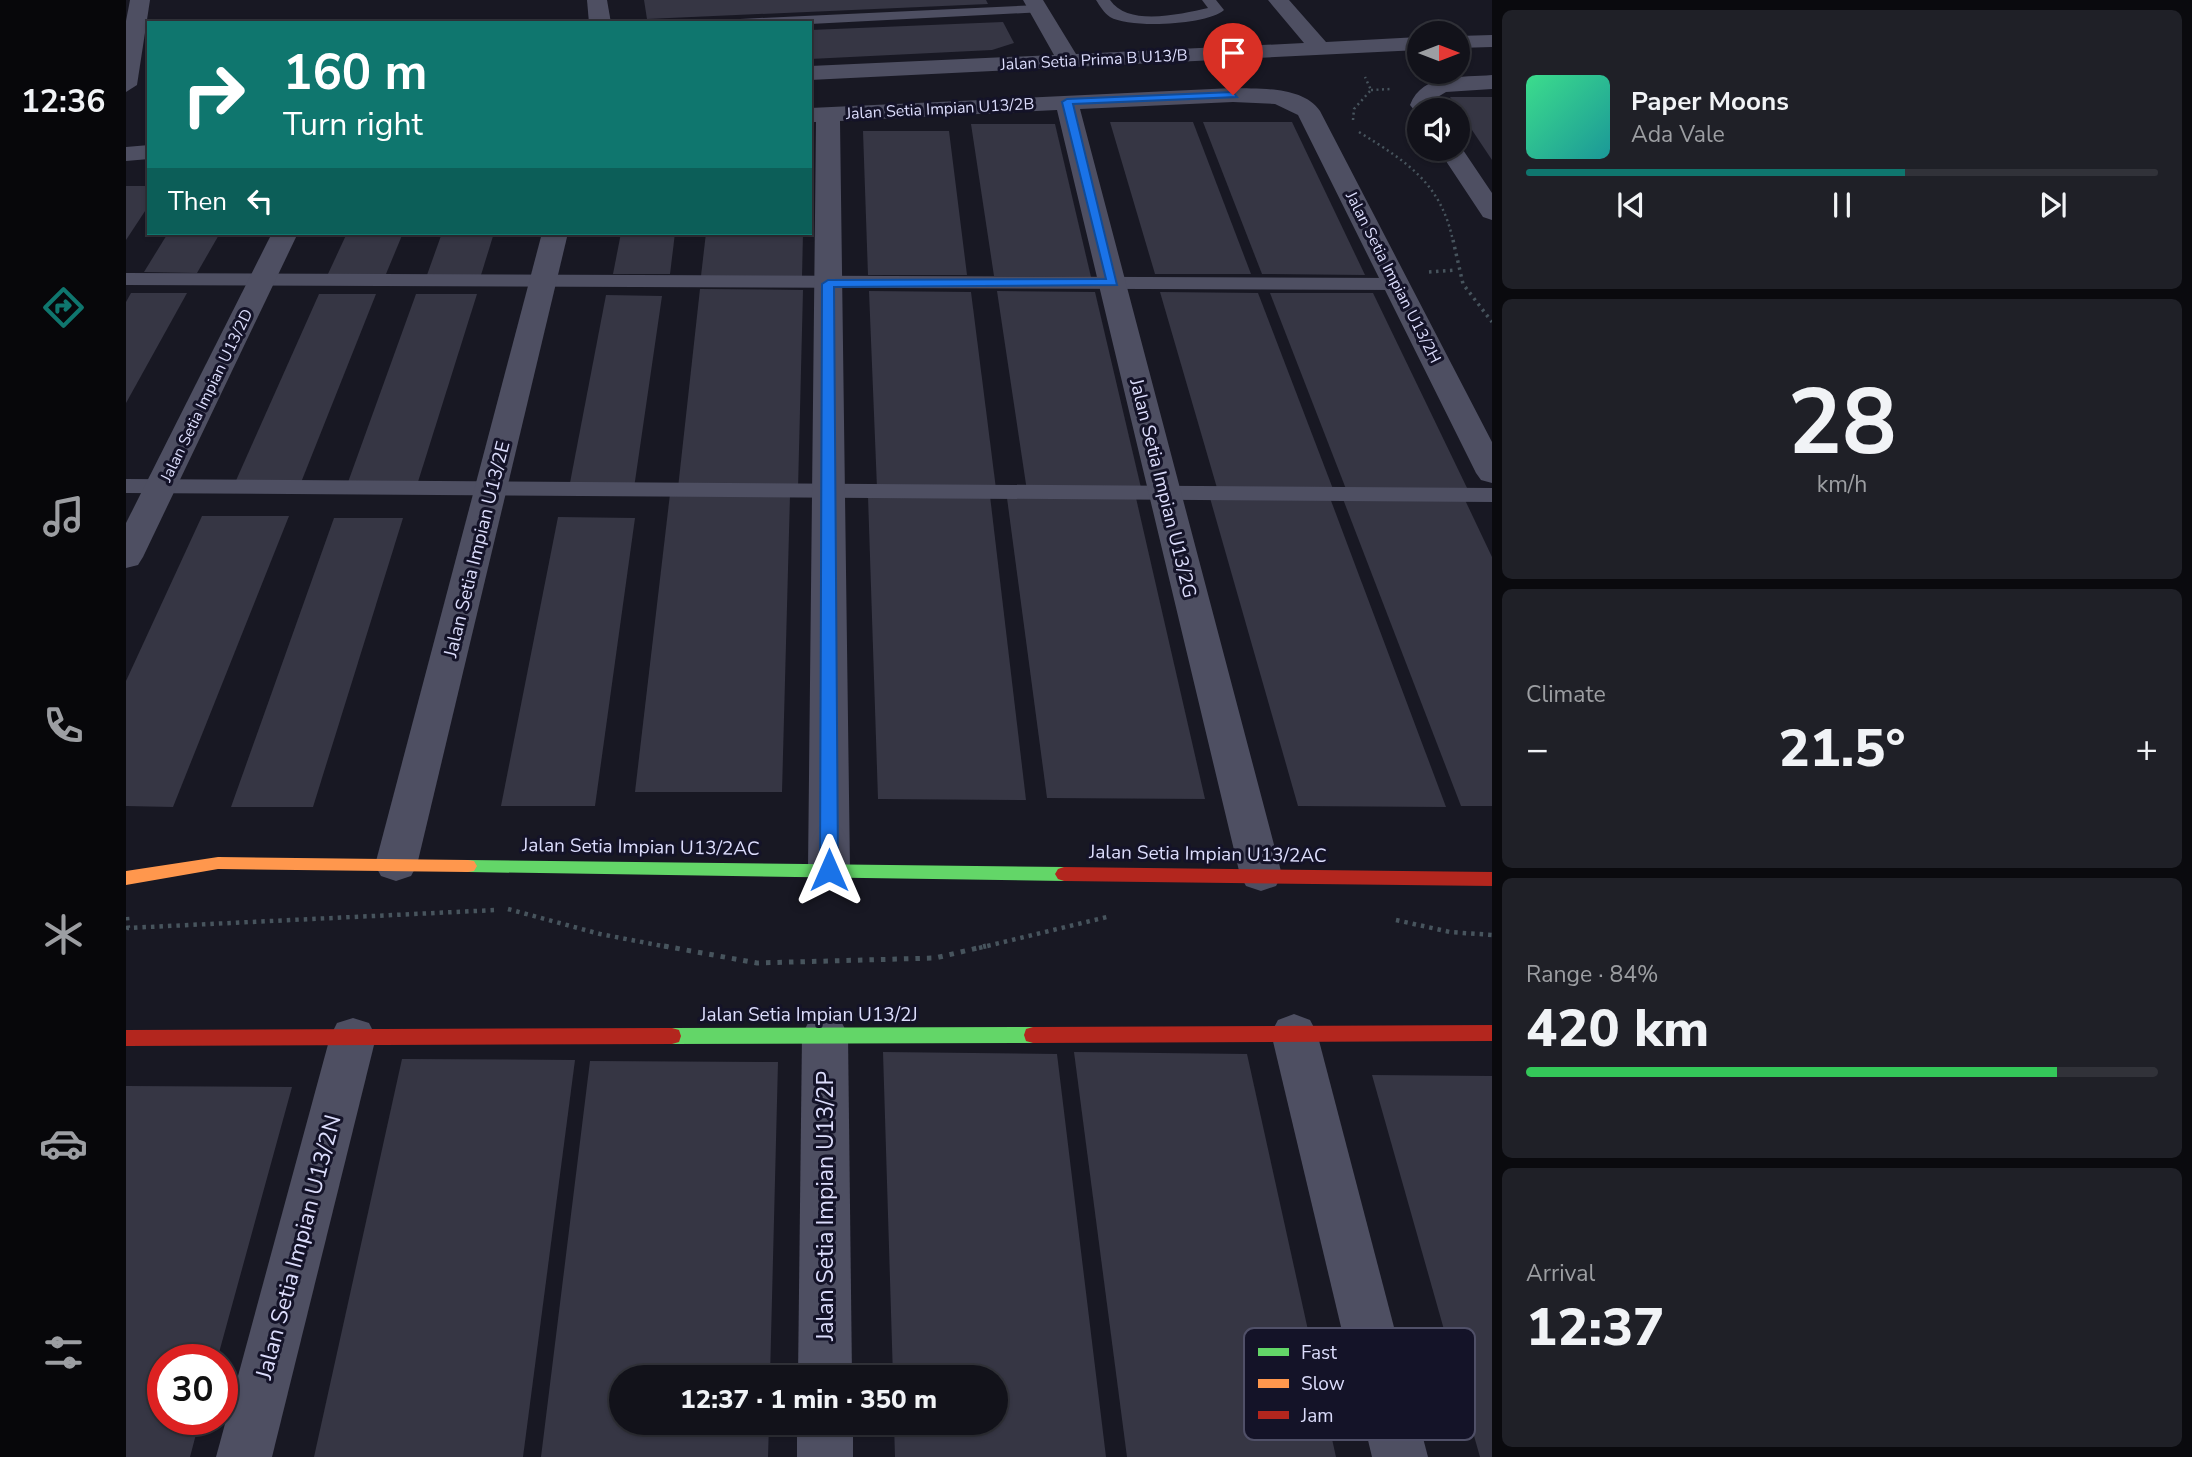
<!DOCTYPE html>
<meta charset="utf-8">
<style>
:root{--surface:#12121a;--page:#1f2027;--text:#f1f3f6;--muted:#9c9ea2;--line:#313239;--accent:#0f766e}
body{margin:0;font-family:"Nunito Sans",sans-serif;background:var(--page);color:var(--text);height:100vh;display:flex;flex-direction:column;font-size:26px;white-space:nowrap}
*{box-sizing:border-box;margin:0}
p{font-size:23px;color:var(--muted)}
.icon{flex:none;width:38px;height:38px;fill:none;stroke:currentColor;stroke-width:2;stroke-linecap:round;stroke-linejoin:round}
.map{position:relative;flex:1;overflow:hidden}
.side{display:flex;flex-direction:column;gap:10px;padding:10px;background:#0a0a0e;width:700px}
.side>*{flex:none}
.hud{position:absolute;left:21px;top:21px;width:665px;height:214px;border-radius:0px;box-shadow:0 2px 5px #0004,0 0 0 2px var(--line);background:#0f766e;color:#fff;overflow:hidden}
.needle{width:46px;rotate:90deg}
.fabs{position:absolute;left:1281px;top:21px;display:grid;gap:14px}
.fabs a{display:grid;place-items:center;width:63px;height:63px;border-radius:50%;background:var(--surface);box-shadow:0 2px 5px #0004,0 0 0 2px var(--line);font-size:35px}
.speed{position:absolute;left:21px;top:1344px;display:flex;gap:14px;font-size:35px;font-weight:700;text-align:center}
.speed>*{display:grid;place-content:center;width:91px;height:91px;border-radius:50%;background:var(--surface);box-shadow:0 2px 5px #0004,0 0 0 2px var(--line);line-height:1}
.speed .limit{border:10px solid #d22;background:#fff;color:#111}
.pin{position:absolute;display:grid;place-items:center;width:60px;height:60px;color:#fff;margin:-72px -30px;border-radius:50% 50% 50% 0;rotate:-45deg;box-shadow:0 0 7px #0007}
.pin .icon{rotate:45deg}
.me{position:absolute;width:77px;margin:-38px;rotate:0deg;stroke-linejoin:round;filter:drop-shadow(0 0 5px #0008)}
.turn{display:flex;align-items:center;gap:24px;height:147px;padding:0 21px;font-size:32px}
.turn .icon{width:91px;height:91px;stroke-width:2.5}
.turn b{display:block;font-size:49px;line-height:60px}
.then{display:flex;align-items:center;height:66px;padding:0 21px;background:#0003;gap:14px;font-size:26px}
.big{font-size:52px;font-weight:800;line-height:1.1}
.side .widget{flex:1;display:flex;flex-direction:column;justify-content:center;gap:10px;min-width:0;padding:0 24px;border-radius:10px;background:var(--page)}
.side .dial{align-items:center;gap:0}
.dial b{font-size:91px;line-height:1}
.song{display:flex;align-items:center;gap:21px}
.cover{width:84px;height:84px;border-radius:10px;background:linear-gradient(135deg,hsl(150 70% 55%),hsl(180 70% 35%))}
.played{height:7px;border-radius:4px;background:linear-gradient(90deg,var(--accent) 60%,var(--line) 60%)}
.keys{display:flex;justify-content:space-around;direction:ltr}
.heat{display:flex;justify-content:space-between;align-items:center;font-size:38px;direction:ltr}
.charge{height:10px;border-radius:5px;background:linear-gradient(90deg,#34c759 84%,var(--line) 0)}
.trip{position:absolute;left:483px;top:1365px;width:399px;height:70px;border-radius:35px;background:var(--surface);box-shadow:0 2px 5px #0004,0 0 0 2px var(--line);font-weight:800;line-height:70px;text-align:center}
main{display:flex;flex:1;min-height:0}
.tabs{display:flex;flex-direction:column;width:126px;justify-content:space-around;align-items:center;background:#07070a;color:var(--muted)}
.tabs .icon{width:49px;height:49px}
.tabs .active{color:var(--accent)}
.tabs b{font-size:32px;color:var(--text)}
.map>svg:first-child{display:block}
.building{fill:#363644}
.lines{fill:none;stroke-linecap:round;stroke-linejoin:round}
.path-far3{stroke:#47545d;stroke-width:2.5;stroke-dasharray:2 3.5;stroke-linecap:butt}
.path-far2{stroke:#47545d;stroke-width:3.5;stroke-dasharray:2.5 4.5;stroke-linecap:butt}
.path-far1{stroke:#47545d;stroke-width:4.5;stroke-dasharray:3.5 5;stroke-linecap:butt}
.path{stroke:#47545d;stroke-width:5;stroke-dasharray:4.5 7;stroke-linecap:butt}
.lane{fill:#4e4f62;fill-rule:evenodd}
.street{fill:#4e4f62;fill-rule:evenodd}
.fast{fill:#63d668;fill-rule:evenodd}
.slow{fill:#ff974d;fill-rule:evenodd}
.jam{fill:#b3261e;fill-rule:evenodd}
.route{fill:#1a73e8;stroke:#114b97;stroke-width:2}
.labels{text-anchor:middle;stroke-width:6;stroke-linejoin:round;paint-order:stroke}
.far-street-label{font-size:16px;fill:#dcddfc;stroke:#141328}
.street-label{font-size:19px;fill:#dcddfc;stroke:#141328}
.near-street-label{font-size:23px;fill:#dcddfc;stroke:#141328}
.key{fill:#141328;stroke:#505068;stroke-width:2}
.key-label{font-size:19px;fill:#dcddfc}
</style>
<main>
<nav class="tabs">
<b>12:36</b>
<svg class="icon active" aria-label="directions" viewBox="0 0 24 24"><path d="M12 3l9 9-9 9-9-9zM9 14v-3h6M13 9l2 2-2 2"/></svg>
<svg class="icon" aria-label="music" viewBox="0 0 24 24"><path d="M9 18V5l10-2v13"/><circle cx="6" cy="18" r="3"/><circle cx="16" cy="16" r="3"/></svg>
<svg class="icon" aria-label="phone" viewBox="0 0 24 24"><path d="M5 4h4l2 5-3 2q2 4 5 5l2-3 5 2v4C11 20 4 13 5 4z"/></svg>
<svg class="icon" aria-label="climate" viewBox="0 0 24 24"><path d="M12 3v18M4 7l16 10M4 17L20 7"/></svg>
<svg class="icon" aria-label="car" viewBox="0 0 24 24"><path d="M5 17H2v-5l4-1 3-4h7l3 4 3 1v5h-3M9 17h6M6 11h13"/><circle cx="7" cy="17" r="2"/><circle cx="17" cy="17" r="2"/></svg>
<svg class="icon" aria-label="filters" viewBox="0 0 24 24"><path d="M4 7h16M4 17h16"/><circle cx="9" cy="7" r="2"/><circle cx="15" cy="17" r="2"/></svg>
</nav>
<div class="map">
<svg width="1366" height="1457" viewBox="0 0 1366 1457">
<rect width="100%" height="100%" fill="#181823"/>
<g class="building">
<path d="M518 0H860L862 4 521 19Z"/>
<path d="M877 22 888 43 866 50 684 59V30Z"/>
<path d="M1324 97H1366V160Z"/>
<path d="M984 122H1067L1125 274H1029Z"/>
<path d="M1077 122H1166L1239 275 1136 274Z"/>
<path d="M845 124H929L965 277 868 276Z"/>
<path d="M737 131H823L841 275H742Z"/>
<path d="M0 186H23V205L0 240Z"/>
<path d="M42 233H94L71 273 18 272Z"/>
<path d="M221 233H277L260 274H202Z"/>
<path d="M316 233H368L355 275H301Z"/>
<path d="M495 233H549L544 274H487Z"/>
<path d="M580 233H677L676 277 575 276Z"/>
<path d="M574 289 677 290 672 489 552 488Z"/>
<path d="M743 291 845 292 870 489 751 488Z"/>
<path d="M871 291 969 292 1016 492 901 491Z"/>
<path d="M1034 292 1132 293 1207 489 1091 488Z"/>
<path d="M5 293H61L0 403V302Z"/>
<path d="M1144 293H1247L1342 490 1220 489Z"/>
<path d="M193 294H250L174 485H108Z"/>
<path d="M290 294H351L291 485H221Z"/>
<path d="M480 295 536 296 508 488H443Z"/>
<path d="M544 494 664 495 656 792H509Z"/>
<path d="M742 496H864L900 800 752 799Z"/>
<path d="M881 498H1010L1079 799 921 798Z"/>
<path d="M1084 498H1204L1320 807 1172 806Z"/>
<path d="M1217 499 1339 500 1366 557V806H1335Z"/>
<path d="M76 516H163L47 807 0 806V681Z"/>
<path d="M432 517 509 518 469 806H375Z"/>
<path d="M208 518H277L187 807H105Z"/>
<path d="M757 1052 931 1054 980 1457H769L768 1423H870V1377H767Z"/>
<path d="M948 1052 1121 1054 1210 1457H1001Z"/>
<path d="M276 1059 449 1060 397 1457H188Z"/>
<path d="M464 1061 652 1062 644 1377H495V1423H643L642 1457H415Z"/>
<path d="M1246 1075 1366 1076V1457H1354Z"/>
<path d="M0 1086 166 1087 91 1360H37V1419H74L64 1457H0Z"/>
</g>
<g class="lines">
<g class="path-far3">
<path d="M1245 90 1265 89"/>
<path d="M1227 120 1228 109 1245 90 1239 77"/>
<path d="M1233 132C1281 162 1315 183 1327 241"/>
</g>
<g class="path-far2">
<path d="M1327 240 1337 284 1366 322"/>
<path d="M1303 272 1330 270"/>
</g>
<g class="path-far1">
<path d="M382 909 474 934 547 948"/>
<path d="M1 917 2 928 369 910"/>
<path d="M1270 920 1324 932 1366 935"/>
<path d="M853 948 981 917"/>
</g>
<path class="path" d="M538 946 631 963 809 958 860 946"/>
<g class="lane">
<path d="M970 0H984C1002 27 1055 14 1082 8L1076 0H1090L1098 10C1081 25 1004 29 984 17 978 13 974 6 970 0Z"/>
<path d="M912 5 919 9 917 12 684 24 607 23 614 19Z"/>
<path d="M0 273 1272 278 1281 284 1272 290 0 285Z"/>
<path d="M0 479 1366 488V502L0 493Z"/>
</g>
<g class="street">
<path d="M4 0H24L11 85 0 92V21Z"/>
<path d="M461 0H481L485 23H463Z"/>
<path d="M897 0H917L950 54 1178 43 1142 0H1163L1200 42 1293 37V50L684 80V66L928 55Z"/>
<path d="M1366 35V47L1332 48V36Z"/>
<path d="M1366 75V89L1320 92 1310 98 1308 105 1311 110H1293V116L1284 105C1297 72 1336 78 1366 75Z"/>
<path d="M1107 88C1133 89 1177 86 1194 111L1366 442V483L1355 480 1350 473 1172 115 1149 104 1107 102 954 109 1156 875 1150 886 1135 891 1120 886 1114 875 931 110 714 121 724 870 718 881 703 886 688 881 682 870 690 122H684V108Z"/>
<path d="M1333 144 1366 193V220L1357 217 1312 149H1332Z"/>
<path d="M23 145V159L0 161V147Z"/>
<path d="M146 233H172L17 557 12 565 0 568V523Z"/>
<path d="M416 233H442L291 865 285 876 270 881 255 876 249 865Z"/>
<path d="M1168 1014 1184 1020 1191 1033 1302 1457H1246L1145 1033 1152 1020Z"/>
<path d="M699 1016 715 1021 722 1035 726 1377H672L676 1035 683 1021Z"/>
<path d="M227 1018 243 1023 250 1037 146 1457H90L204 1037 211 1023Z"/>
<rect x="671" y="1423" width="56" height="34"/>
</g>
<g class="fast">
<path d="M342 860 938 867 944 869 947 874 944 879 938 881 342 872 336 871 333 866 336 861Z"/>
<path d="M907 1027 914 1029 916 1035 914 1041 907 1043 546 1044 539 1042 537 1036 539 1030 546 1028Z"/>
</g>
<path class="slow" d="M92 857 342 860 348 861 351 866 348 871 342 872 92 869 0 885V871Z"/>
<g class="jam">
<path d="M938 867 1366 872V886L938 881 932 879 929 874 932 869Z"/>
<path d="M1366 1025V1041L907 1043 900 1041 898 1035 900 1029 907 1027Z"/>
<path d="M546 1028 553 1030 555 1036 553 1042 546 1044 0 1046V1030Z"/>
</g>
</g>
<path class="route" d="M1107 92 1111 97 947 104 991 285 708 287 712 870 709 874H697L694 870 696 284 702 280 980 279 936 102 941 99Z"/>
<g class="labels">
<g class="far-street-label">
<text transform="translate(968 59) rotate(-3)" y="6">Jalan Setia Prima B U13/B</text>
<text transform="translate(814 108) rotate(-3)" y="6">Jalan Setia Impian U13/2B</text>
<text transform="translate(1268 277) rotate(63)" y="6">Jalan Setia Impian U13/2H</text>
<text transform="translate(80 395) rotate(-64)" y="6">Jalan Setia Impian U13/2D</text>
</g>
<g class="street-label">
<text transform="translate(1038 488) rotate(76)" y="7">Jalan Setia Impian U13/2G</text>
<text transform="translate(350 549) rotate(-76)" y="7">Jalan Setia Impian U13/2E</text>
<text transform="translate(515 846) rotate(1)" y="7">Jalan Setia Impian U13/2AC</text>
<text transform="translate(1082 853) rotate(1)" y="7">Jalan Setia Impian U13/2AC</text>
<text x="683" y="1021">Jalan Setia Impian U13/2J</text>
</g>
<g class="near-street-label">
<text transform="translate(699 1206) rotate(-90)" y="8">Jalan Setia Impian U13/2P</text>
<text transform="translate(172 1247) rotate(-75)" y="8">Jalan Setia Impian U13/2N</text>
</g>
</g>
<rect x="1118" y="1328" width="231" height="112" rx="10" class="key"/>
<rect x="1132" y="1348" width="31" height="8" fill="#63d668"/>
<rect x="1132" y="1379" width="31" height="9" fill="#ff974d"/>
<rect x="1132" y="1411" width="31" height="8" fill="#b3261e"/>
<g class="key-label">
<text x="1175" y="1359">Fast</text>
<text x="1175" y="1390">Slow</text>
<text x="1175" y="1422">Jam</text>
</g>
</svg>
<div class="fabs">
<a><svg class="needle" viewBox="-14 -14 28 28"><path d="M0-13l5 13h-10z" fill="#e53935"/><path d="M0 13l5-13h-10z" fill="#9c9ea2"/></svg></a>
<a><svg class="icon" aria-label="sound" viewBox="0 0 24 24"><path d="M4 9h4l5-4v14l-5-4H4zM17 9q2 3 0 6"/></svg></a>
</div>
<div class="speed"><div class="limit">30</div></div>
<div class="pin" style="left:1107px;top:95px;background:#d93025"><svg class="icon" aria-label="arrive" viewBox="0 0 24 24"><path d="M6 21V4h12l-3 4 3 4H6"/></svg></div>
<svg class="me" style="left:703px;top:870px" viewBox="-20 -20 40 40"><path d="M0-17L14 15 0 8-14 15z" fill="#1a73e8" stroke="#fff" stroke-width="4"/></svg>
<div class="trip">12:37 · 1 min · 350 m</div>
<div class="hud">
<div class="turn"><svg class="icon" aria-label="right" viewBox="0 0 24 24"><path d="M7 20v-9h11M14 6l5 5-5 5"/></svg><div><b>160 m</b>Turn right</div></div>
<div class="then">Then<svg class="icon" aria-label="left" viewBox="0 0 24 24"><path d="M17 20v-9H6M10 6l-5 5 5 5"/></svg></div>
</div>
</div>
<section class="side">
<div class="widget">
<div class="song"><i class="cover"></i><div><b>Paper Moons</b><p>Ada Vale</p></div></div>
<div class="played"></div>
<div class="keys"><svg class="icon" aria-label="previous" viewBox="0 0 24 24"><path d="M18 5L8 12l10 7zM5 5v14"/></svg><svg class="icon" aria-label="pause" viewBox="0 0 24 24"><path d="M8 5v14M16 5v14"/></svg><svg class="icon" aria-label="next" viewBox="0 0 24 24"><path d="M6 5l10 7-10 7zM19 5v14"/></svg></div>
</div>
<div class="widget dial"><b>28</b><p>km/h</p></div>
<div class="widget"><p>Climate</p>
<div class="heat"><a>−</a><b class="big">21.5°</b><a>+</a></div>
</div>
<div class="widget"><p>Range · 84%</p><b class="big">420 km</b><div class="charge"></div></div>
<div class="widget"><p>Arrival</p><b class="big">12:37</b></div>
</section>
</main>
